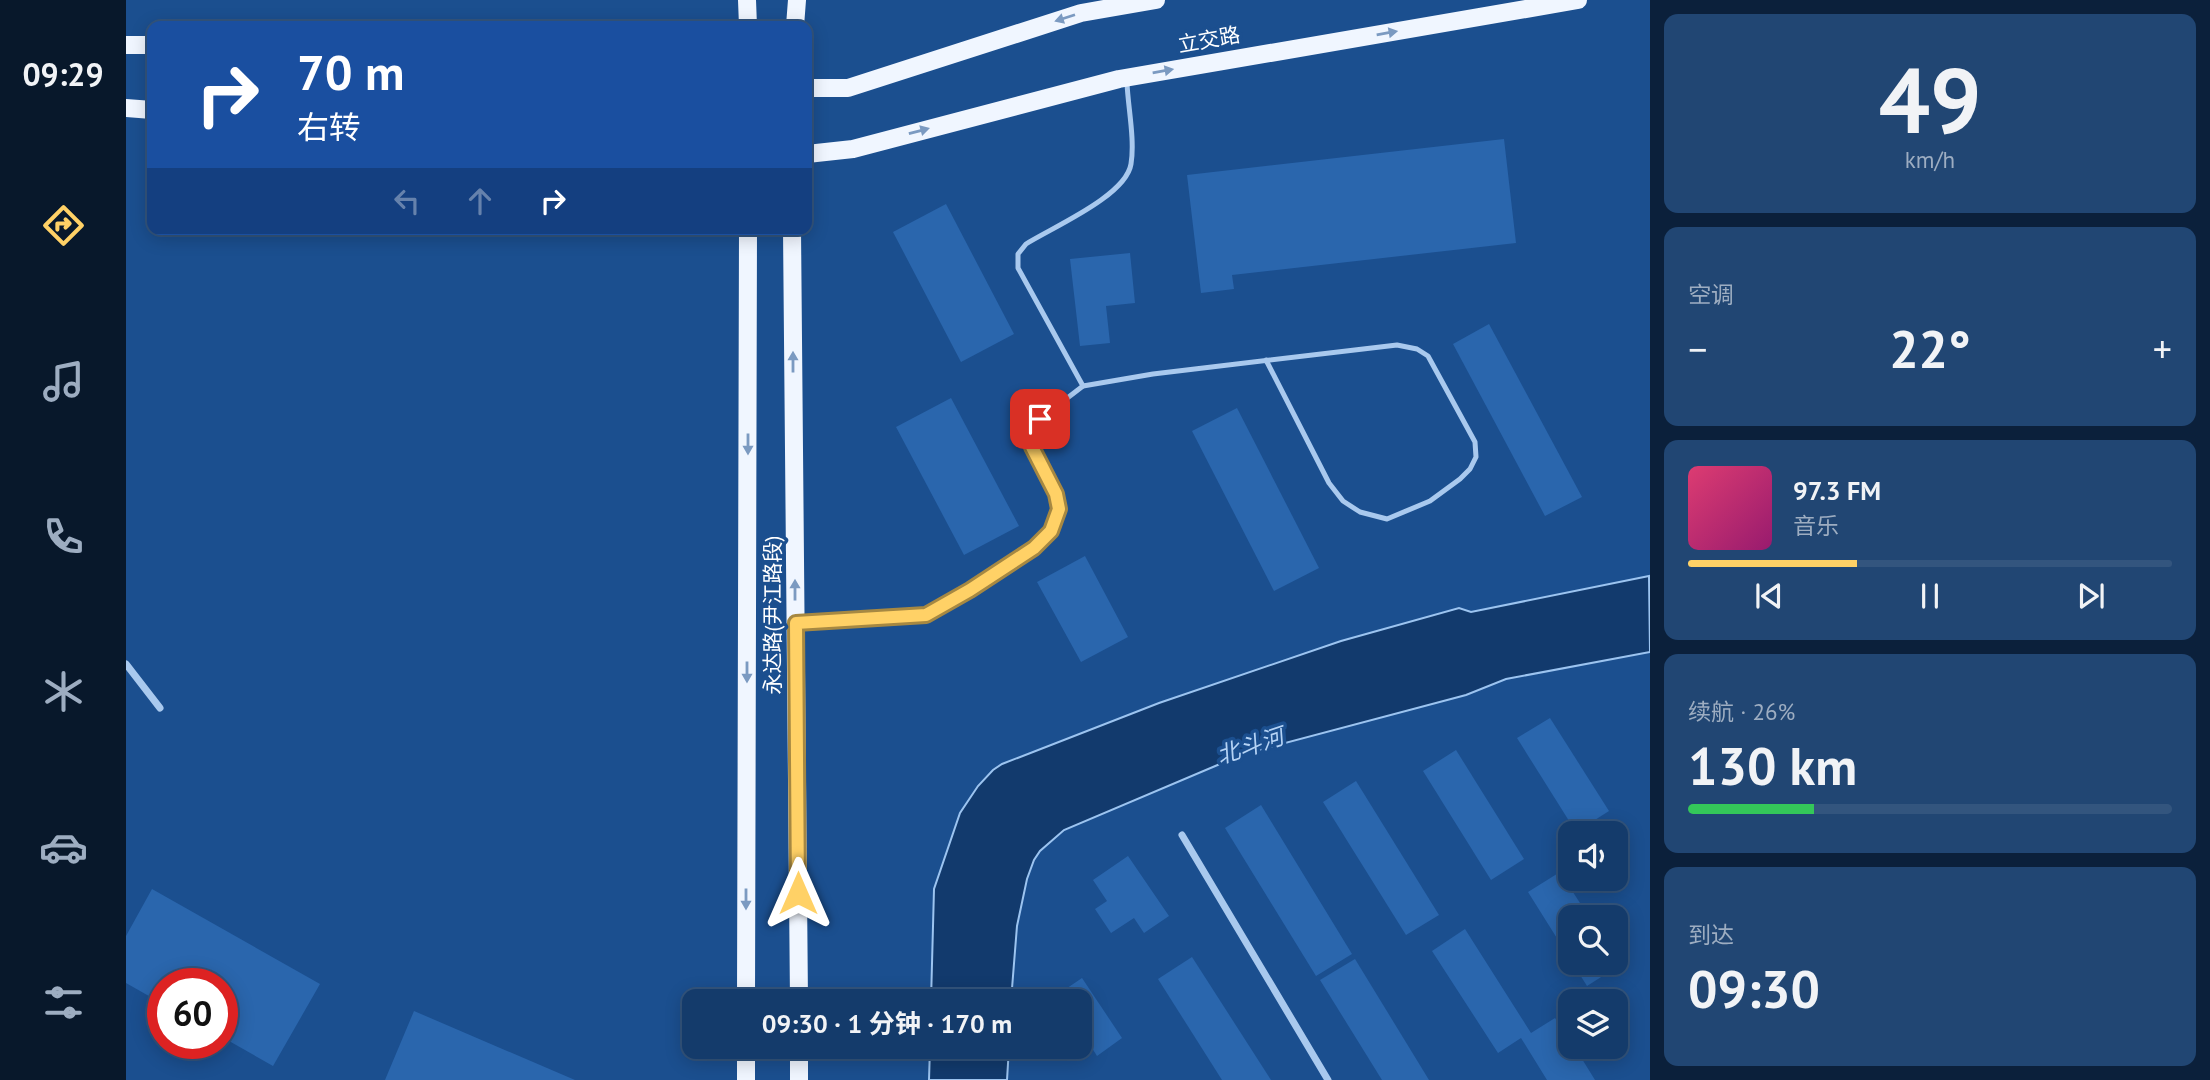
<!DOCTYPE html>
<html lang="zh">
<meta charset="utf-8">
<style>
:root{--surface:#143b6b;--page:#214673;--text:#f1f3f6;--muted:#9dadc1;--line:#33557e;--accent:#ffd166}
body{margin:0;font-family:"PT Sans","Noto Sans SC",sans-serif;background:var(--page);color:var(--text);height:100vh;display:flex;flex-direction:column;font-size:26px;white-space:nowrap}
*{box-sizing:border-box;margin:0}
p{font-size:23px;color:var(--muted)}
.icon{flex:none;width:38px;height:38px;fill:none;stroke:currentColor;stroke-width:2;stroke-linecap:round;stroke-linejoin:round}
.map{position:relative;flex:1;overflow:hidden}
.side{display:flex;flex-direction:column;gap:14px;padding:14px;background:#0b203b;width:560px}
.side>*{flex:none}
.top-card{position:absolute;left:21px;top:21px;width:665px;height:214px;border-radius:14px;box-shadow:0 4px 18px #0003,0 0 0 2px var(--line);background:#1a4fa0;color:#fff;overflow:hidden}
.fabs{position:absolute;left:1432px;top:821px;display:grid;gap:14px}
.fabs a{display:grid;place-items:center;width:70px;height:70px;border-radius:14px;background:var(--surface);box-shadow:0 4px 18px #0003,0 0 0 2px var(--line);font-size:35px}
.speed{position:absolute;left:21px;top:968px;display:flex;gap:14px;font-size:35px;font-weight:700;text-align:center}
.speed>*{display:grid;place-content:center;width:91px;height:91px;border-radius:50%;background:var(--surface);box-shadow:0 4px 18px #0003,0 0 0 2px var(--line);line-height:1}
.speed .limit{border:10px solid #d22;background:#fff;color:#111}
.pin{position:absolute;display:grid;place-items:center;width:60px;height:60px;color:#fff;margin:-30px;border-radius:14px;box-shadow:0 4px 10px #0006}
.me{position:absolute;width:77px;margin:-38px;rotate:0deg;stroke-linejoin:round;filter:drop-shadow(0 0 5px #0008)}
.turn{display:flex;align-items:center;gap:24px;height:147px;padding:0 35px;font-size:32px}
.turn .icon{width:91px;height:91px;stroke-width:2.5}
.turn b{display:block;font-size:49px;line-height:60px}
.lanes{display:flex;align-items:center;height:66px;padding:0 35px;background:#0003;justify-content:center;gap:35px;direction:ltr}
.lanes .off{opacity:.35}
.big{font-size:52px;font-weight:700;line-height:1.1}
.side .widget{flex:1;display:flex;flex-direction:column;justify-content:center;gap:10px;min-width:0;padding:0 24px;border-radius:14px;background:var(--page)}
.side .dial{align-items:center;gap:0}
.dial b{font-size:91px;line-height:1}
.song{display:flex;align-items:center;gap:21px}
.cover{width:84px;height:84px;border-radius:10px;background:linear-gradient(135deg,hsl(340 70% 55%),hsl(320 70% 35%))}
.played{height:7px;border-radius:4px;background:linear-gradient(90deg,var(--accent) 35%,var(--line) 35%)}
.keys{display:flex;justify-content:space-around;direction:ltr}
.heat{display:flex;justify-content:space-between;align-items:center;font-size:38px;direction:ltr}
.charge{height:10px;border-radius:5px;background:linear-gradient(90deg,#34c759 26%,var(--line) 0)}
.trip{position:absolute;left:556px;top:989px;width:410px;height:70px;border-radius:14px;background:var(--surface);box-shadow:0 4px 18px #0003,0 0 0 2px var(--line);font-weight:700;line-height:70px;text-align:center}
main{display:flex;flex:1;min-height:0}
.tab-bar{display:flex;flex-direction:column;width:126px;justify-content:space-around;align-items:center;background:#08182b;color:var(--muted)}
.tab-bar .icon{width:49px;height:49px}
.tab-bar .active{color:var(--accent)}
.tab-bar b{font-size:32px;color:var(--text)}
.map>svg:first-child{display:block}
.water{fill:#123a6d;stroke:#9cc4f0;stroke-width:2}
.building{fill:#2a66ad}
.lines{fill:none;stroke-linecap:round;stroke-linejoin:round}
.service{stroke:#a9c9ee;stroke-width:5}
.minor{stroke:#a9c9ee;stroke-width:7}
.primary{stroke:#f0f6ff;stroke-width:18}
.oneway{fill:#7b9ac1}
.route-casing{stroke:#a68842;stroke-width:18}
.route{stroke:#ffd166;stroke-width:12}
.labels{text-anchor:middle;stroke-width:7;stroke-linejoin:round;paint-order:stroke}
.street-label{font-size:21px;fill:#fff;stroke:#1b4f8f}
.water-label{font-size:23px;font-style:italic;fill:#b5d3f5;stroke:#1b4f8f}
</style>
<main>
<nav class="tab-bar">
<b>09:29</b>
<svg class="icon active" aria-label="directions" viewBox="0 0 24 24"><path d="M12 3l9 9-9 9-9-9zM9 14v-3h6M13 9l2 2-2 2"/></svg>
<svg class="icon" aria-label="music" viewBox="0 0 24 24"><path d="M9 18V5l10-2v13"/><circle cx="6" cy="18" r="3"/><circle cx="16" cy="16" r="3"/></svg>
<svg class="icon" aria-label="phone" viewBox="0 0 24 24"><path d="M5 4h4l2 5-3 2q2 4 5 5l2-3 5 2v4C11 20 4 13 5 4z"/></svg>
<svg class="icon" aria-label="climate" viewBox="0 0 24 24"><path d="M12 3v18M4 7l16 10M4 17L20 7"/></svg>
<svg class="icon" aria-label="car" viewBox="0 0 24 24"><path d="M5 17H2v-5l4-1 3-4h7l3 4 3 1v5h-3M9 17h6M6 11h13"/><circle cx="7" cy="17" r="2"/><circle cx="17" cy="17" r="2"/></svg>
<svg class="icon" aria-label="filters" viewBox="0 0 24 24"><path d="M4 7h16M4 17h16"/><circle cx="9" cy="7" r="2"/><circle cx="15" cy="17" r="2"/></svg>
</nav>
<div class="map">
<svg width="1524" height="1080" viewBox="0 0 1524 1080">
<rect width="100%" height="100%" fill="#1b4f8f"/>
<g class="water">
<path d="M1523 576 1524 652 1380 679 1340 695 1125 752 1094 764 938 830 914 851 908 860 901 879 891 926 885 1001H805L808 889 834 813 852 786 867 770 876 764 1033 703 1215 641 1333 608 1345 612Z"/>
<path d="M804 1047H883L881 1080H803Z"/>
</g>
<g class="building">
<path d="M1378 139 1390 243 1106 275 1108 289 1075 293 1061 175Z"/>
<path d="M820 204 888 334 835 362 767 232Z"/>
<path d="M1004 253 1009 303 980 306 984 343 954 346 944 259Z"/>
<path d="M1363 324 1456 497 1419 516 1327 344Z"/>
<path d="M825 398 893 526 838 555 770 427Z"/>
<path d="M1111 408 1193 568 1148 591 1066 431Z"/>
<path d="M959 556 1002 637 955 662 911 582Z"/>
<path d="M1424 718 1483 811 1450 832 1391 738Z"/>
<path d="M1330 750 1398 859 1365 880 1297 771Z"/>
<path d="M1230 781 1313 915 1280 935 1197 802Z"/>
<path d="M1135 805 1226 954 1190 976 1099 828Z"/>
<path d="M1002 856 1043 916 1018 933 1008 918 985 933 969 909 981 901 967 880Z"/>
<path d="M1434 872 1463 917H1444V959L1402 892Z"/>
<path d="M26 889 194 984 147 1066 96 1037V984H37V1004L0 983V936Z"/>
<path d="M1339 929 1405 1033 1429 1018 1444 1040V1046H1448L1469 1080H1421L1395 1038 1372 1053 1306 951Z"/>
<path d="M1066 957 1145 1080H1096L1032 979Z"/>
<path d="M1229 959 1303 1080H1256L1194 980Z"/>
<path d="M1489 959 1494 965 1461 986 1446 962H1489Z"/>
<path d="M956 978 996 1038 971 1056 961 1040 954 1045V1001H922Z"/>
<path d="M288 1011 449 1080H259Z"/>
</g>
<g class="lines">
<g class="service">
<path d="M957 386 892 268V254L900 244C927 227 1000 196 1005 164 1009 140 1002 107 1001 83"/>
<path d="M673 623 800 615 844 590 908 549 925 531 933 509 930 494 906 447V432L914 419 957 386 1027 374 1271 345 1291 349 1302 356 1349 442 1350 457 1344 469 1334 479 1304 501 1261 519 1234 512 1217 501 1203 483 1140 360"/>
</g>
<g class="minor">
<path d="M0 664 34 708"/>
<path d="M1056 835 1202 1080"/>
</g>
<g class="primary">
<path d="M621 0 622 26"/>
<path d="M669 26 671 0"/>
<path d="M0 45H26"/>
<path d="M681 88H722L955 13 1030 0"/>
<path d="M0 108 26 110"/>
<path d="M681 154 727 149 993 79 1452 0"/>
<path d="M666 229 673 1001"/>
<path d="M620 1001 622 229"/>
<path d="M673 1046V1080"/>
<path d="M620 1080V1046"/>
</g>
</g>
<defs><path id="oneway-solid" d="M-6-.8H1V-3.2L6.5 0L1 3.2V.8H-6Z" transform="scale(1.75)"/></defs>
<g class="oneway">
<use href="#oneway-solid" transform="translate(939 18) rotate(162)"/>
<use href="#oneway-solid" transform="translate(1261 33) rotate(-10)"/>
<use href="#oneway-solid" transform="translate(1037 71) rotate(-10)"/>
<use href="#oneway-solid" transform="translate(793 131) rotate(-15)"/>
<use href="#oneway-solid" transform="translate(667 362) rotate(-90)"/>
<use href="#oneway-solid" transform="translate(622 444) rotate(90)"/>
<use href="#oneway-solid" transform="translate(669 590) rotate(-90)"/>
<use href="#oneway-solid" transform="translate(621 672) rotate(90)"/>
<use href="#oneway-solid" transform="translate(620 899) rotate(90)"/>
</g>
<g class="lines">
<g class="route-casing">
<path id="route" d="M672 893 670 623 800 615 844 590 908 548 925 531 933 509 930 494 906 447V432L914 419"/>
</g>
<use href="#route" class="route"/>
</g>
<g class="labels">
<g class="street-label">
<text transform="translate(1083 40) rotate(-10)" y="7">立交路</text>
<text transform="translate(647 615) rotate(-90)" y="7">永达路(尹江路段)</text>
</g>
<g class="water-label">
<text transform="translate(1124 746) rotate(-18)" y="8">北斗河</text>
</g>
</g>
</svg>
<div class="fabs">
<a><svg class="icon" aria-label="sound" viewBox="0 0 24 24"><path d="M4 9h4l5-4v14l-5-4H4zM17 9q2 3 0 6"/></svg></a>
<a><svg class="icon" aria-label="search" viewBox="0 0 24 24"><circle cx="10" cy="10" r="6"/><path d="M15 15l6 6"/></svg></a>
<a><svg class="icon" aria-label="layers" viewBox="0 0 24 24"><path d="M12 4l9 5-9 5-9-5zM3 14l9 5 9-5"/></svg></a>
</div>
<div class="speed"><div class="limit">60</div></div>
<div class="pin" style="left:914px;top:419px;background:#d93025"><svg class="icon" aria-label="arrive" viewBox="0 0 24 24"><path d="M6 21V4h12l-3 4 3 4H6"/></svg></div>
<svg class="me" style="left:672px;top:893px" viewBox="-20 -20 40 40"><path d="M0-17L14 15 0 8-14 15z" fill="#ffd166" stroke="#fff" stroke-width="4"/></svg>
<div class="trip">09:30 · 1 分钟 · 170 m</div>
<div class="top-card">
<div class="turn"><svg class="icon" aria-label="right" viewBox="0 0 24 24"><path d="M7 20v-9h11M14 6l5 5-5 5"/></svg><div><b>70 m</b>右转</div></div>
<div class="lanes"><svg class="icon off" aria-label="left" viewBox="0 0 24 24"><path d="M17 20v-9H6M10 6l-5 5 5 5"/></svg><svg class="icon off" aria-label="ahead" viewBox="0 0 24 24"><path d="M12 20V5M6 11l6-6 6 6"/></svg><svg class="icon" aria-label="right" viewBox="0 0 24 24"><path d="M7 20v-9h11M14 6l5 5-5 5"/></svg></div>
</div>
</div>
<section class="side">
<div class="widget dial"><b>49</b><p>km/h</p></div>
<div class="widget"><p>空调</p>
<div class="heat"><a>−</a><b class="big">22°</b><a>+</a></div>
</div>
<div class="widget">
<div class="song"><i class="cover"></i><div><b>97.3 FM</b><p>音乐</p></div></div>
<div class="played"></div>
<div class="keys"><svg class="icon" aria-label="previous" viewBox="0 0 24 24"><path d="M18 5L8 12l10 7zM5 5v14"/></svg><svg class="icon" aria-label="pause" viewBox="0 0 24 24"><path d="M8 5v14M16 5v14"/></svg><svg class="icon" aria-label="next" viewBox="0 0 24 24"><path d="M6 5l10 7-10 7zM19 5v14"/></svg></div>
</div>
<div class="widget"><p>续航 · 26%</p><b class="big">130 km</b><div class="charge"></div></div>
<div class="widget"><p>到达</p><b class="big">09:30</b></div>
</section>
</main>
